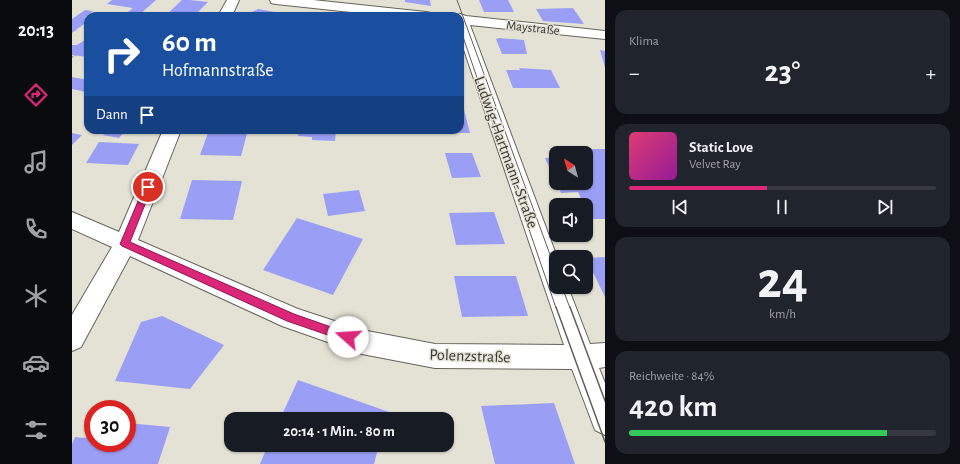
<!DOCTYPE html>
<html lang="de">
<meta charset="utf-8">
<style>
:root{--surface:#171b24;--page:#20242c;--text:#f1f3f6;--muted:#9ea1a6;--line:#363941;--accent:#db2777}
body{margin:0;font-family:"Alegreya Sans",sans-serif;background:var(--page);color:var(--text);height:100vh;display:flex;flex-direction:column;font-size:15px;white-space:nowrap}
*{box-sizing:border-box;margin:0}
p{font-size:13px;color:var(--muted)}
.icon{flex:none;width:22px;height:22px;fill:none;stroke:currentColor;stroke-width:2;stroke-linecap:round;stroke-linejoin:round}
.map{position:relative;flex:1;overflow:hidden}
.details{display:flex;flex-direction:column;gap:10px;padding:10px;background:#0d0f14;width:355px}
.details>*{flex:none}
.top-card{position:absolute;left:12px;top:12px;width:380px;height:122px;border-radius:12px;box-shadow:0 1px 3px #0004;background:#1a4fa0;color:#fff;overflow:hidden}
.needle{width:26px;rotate:324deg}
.buttons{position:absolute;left:477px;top:146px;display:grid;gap:8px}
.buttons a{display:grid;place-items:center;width:44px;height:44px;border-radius:8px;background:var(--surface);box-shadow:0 1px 3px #0004;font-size:20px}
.speed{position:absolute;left:12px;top:400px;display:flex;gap:8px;font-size:20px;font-weight:700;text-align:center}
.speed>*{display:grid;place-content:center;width:52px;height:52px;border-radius:50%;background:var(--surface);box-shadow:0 1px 3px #0004;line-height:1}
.speed .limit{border:6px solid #d22;background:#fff;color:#111}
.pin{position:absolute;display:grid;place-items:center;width:34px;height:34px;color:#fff;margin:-17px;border:2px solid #fff;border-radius:50%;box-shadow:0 1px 4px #0007}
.me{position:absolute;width:44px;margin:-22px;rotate:289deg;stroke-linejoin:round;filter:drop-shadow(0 0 3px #0008)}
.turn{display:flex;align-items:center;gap:14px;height:84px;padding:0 12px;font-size:18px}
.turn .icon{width:52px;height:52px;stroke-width:2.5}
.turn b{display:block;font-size:28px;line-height:34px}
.then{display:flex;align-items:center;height:38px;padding:0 12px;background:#0003;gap:8px;font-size:15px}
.big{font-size:30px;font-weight:700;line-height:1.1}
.details .tile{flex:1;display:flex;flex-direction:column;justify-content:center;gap:6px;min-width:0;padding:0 14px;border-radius:12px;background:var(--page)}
.details .dial{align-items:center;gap:0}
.dial b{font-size:52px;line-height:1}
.song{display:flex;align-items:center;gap:12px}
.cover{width:48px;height:48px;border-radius:6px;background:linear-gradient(135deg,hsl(340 70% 55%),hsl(300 70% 35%))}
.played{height:4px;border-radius:2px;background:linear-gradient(90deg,var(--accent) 45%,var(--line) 45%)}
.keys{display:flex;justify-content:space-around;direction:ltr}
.heat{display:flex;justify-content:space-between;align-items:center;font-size:22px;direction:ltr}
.charge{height:6px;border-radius:3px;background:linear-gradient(90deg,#34c759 84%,var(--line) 0)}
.trip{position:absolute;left:152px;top:412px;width:230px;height:40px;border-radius:12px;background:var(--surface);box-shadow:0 1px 3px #0004;font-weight:700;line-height:40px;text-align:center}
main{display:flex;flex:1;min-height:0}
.dock{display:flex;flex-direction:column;width:72px;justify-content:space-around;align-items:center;background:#090b0e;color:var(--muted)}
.dock .icon{width:28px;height:28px}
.dock .current{color:var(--accent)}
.dock b{font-size:18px;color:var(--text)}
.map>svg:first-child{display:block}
.building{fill:#9a9ff5}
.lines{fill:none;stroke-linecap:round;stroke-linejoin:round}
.minor-casing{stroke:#66645a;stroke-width:2}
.path{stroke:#9f9d94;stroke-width:1.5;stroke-dasharray:1.5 1.5;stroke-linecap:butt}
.minor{fill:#fff;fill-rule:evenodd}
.tram-far1{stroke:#616059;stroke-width:1}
.tram{stroke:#616059;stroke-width:1.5}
.route{fill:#db2777;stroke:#8e194d}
.labels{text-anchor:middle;stroke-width:3;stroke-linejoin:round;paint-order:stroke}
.far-street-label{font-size:13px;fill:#383732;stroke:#e4e2d5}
.street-label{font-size:16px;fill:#383732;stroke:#e4e2d5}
</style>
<main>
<nav class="dock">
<b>20:13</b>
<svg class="icon current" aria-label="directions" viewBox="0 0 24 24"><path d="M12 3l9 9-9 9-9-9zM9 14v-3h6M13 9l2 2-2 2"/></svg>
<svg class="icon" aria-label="music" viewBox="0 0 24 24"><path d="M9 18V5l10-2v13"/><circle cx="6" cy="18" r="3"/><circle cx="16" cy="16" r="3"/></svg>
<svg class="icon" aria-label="phone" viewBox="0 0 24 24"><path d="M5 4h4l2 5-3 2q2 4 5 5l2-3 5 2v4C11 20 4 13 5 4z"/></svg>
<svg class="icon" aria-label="climate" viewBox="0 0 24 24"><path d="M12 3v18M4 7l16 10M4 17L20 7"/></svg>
<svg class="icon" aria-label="car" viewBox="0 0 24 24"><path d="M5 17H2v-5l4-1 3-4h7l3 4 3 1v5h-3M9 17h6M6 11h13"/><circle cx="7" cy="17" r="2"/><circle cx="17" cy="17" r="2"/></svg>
<svg class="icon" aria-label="filters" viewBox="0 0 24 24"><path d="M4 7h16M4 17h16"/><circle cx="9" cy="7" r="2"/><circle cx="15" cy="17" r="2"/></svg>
</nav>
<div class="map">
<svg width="533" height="464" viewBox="0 0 533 464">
<rect width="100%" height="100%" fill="#e4e2d5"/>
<g class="building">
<path d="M40 0H84L66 16H56L60 13 56 12 61 8 35 4Z"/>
<path d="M110 0H118L136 2 122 16H93Z"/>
<path d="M333 0H358L359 6 333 2Z"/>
<path d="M407 0H436L442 12H412Z"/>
<path d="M501 8 512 24 471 21 464 9Z"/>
<path d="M186 9 209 13 207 16H179L180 12Z"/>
<path d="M13 10 21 11 12 18H16V21L0 33V19Z"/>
<path d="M16 38V57L0 55V45H5Z"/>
<path d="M427 38 452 40 455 54H430L424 39Z"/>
<path d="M528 50 533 51V68Z"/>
<path d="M447 68 479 70 488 88H441L434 70H448Z"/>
<path d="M0 77 16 80V89L14 92 0 89Z"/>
<path d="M388 106H391L398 133H347V130H388Z"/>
<path d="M36 130H54L47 138 31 135Z"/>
<path d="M137 130H176L169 156 128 155Z"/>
<path d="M227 130H264L263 141 240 140V137L226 136Z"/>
<path d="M0 133 10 135 0 145Z"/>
<path d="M27 142 67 144 56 165 14 163Z"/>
<path d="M511 149H533V219H519L514 209V205H512L506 192 489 193 485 183H514L515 157Z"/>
<path d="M373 153H400L409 177 380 178Z"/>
<path d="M484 157V182L473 158Z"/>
<path d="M120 180 170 181 161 220 108 219Z"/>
<path d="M287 190 293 211 256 216 251 194Z"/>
<path d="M422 212 433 244 384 245 377 213Z"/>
<path d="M225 218 291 239 261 295 191 270Z"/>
<path d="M533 257V297L514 258Z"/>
<path d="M382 276H444L456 316 390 317Z"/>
<path d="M90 316 152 345 118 389 43 381 69 322Z"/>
<path d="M226 380 317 412 315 419H208Z"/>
<path d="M482 403 503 464H423L409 406Z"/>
<path d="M21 423V443H55V423L98 427 86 464H0V444L3 437 14 438Z"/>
<path d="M196 445H307L302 464H188Z"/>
</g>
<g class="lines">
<g class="minor-casing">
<g id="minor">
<path d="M155 0H167L160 16H146Z"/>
<path d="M198 0H241L354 12 359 13 361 16H316L204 4 199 3Z"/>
<path d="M388 14 394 16 533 31V39L398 25 485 257 484 287H496L518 344 533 343V367L527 368 533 383V435L523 430 500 369 363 368 290 354 210 326 58 256 9 347 0 351V315L40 247 0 229V212L47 232 91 130H109L66 240 226 309 290 330 363 344 492 345 388 38V16H383Z"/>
</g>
</g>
<path class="path" d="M0 57 4 55"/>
<use href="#minor" class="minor"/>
<g class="tram-far1">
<path d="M385 0 484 271"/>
<path d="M388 28 484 308"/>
<path d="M490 287 498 308"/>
</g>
<g class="tram">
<path d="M484 307 533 442"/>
<path d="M498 307 533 401"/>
</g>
</g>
<path class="route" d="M76 184 80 187 58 242 222 314 279 334 281 337 279 340 276 342 215 321 50 246 48 244 72 187Z"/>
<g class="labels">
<g class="far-street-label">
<text transform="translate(461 27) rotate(6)" y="5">Maystraße</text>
</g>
<g class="street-label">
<text transform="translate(435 152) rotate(70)" y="6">Ludwig-Hartmann-Straße</text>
<text transform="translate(398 355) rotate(2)" y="6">Polenzstraße</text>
</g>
</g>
</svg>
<div class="buttons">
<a><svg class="needle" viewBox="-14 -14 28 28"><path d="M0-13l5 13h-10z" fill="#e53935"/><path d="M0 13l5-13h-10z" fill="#9ea1a6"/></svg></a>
<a><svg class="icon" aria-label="sound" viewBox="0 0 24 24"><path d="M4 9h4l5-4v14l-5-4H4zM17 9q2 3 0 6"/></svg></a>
<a><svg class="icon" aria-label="search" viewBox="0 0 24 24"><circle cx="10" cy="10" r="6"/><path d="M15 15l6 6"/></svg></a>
</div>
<div class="speed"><div class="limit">30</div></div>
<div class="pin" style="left:76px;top:187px;background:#d93025"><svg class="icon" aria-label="arrive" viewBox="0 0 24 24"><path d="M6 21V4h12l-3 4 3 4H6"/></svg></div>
<svg class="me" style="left:276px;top:337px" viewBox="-20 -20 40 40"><circle r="19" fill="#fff"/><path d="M0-13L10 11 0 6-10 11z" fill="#db2777"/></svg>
<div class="trip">20:14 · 1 Min. · 80 m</div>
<div class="top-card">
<div class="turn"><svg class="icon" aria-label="right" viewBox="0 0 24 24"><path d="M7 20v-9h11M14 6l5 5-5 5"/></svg><div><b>60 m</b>Hofmannstraße</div></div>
<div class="then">Dann<svg class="icon" aria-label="arrive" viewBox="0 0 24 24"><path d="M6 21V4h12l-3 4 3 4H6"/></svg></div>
</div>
</div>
<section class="details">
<div class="tile"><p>Klima</p>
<div class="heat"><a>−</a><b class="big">23°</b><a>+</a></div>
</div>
<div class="tile">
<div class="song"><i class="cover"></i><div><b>Static Love</b><p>Velvet Ray</p></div></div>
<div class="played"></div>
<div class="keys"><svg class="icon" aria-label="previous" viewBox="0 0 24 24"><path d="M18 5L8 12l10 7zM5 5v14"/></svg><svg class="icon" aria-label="pause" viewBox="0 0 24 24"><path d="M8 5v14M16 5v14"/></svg><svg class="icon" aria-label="next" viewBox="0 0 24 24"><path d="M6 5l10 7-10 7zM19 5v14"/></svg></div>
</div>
<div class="tile dial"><b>24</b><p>km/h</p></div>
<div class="tile"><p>Reichweite · 84%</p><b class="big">420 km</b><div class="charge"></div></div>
</section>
</main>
